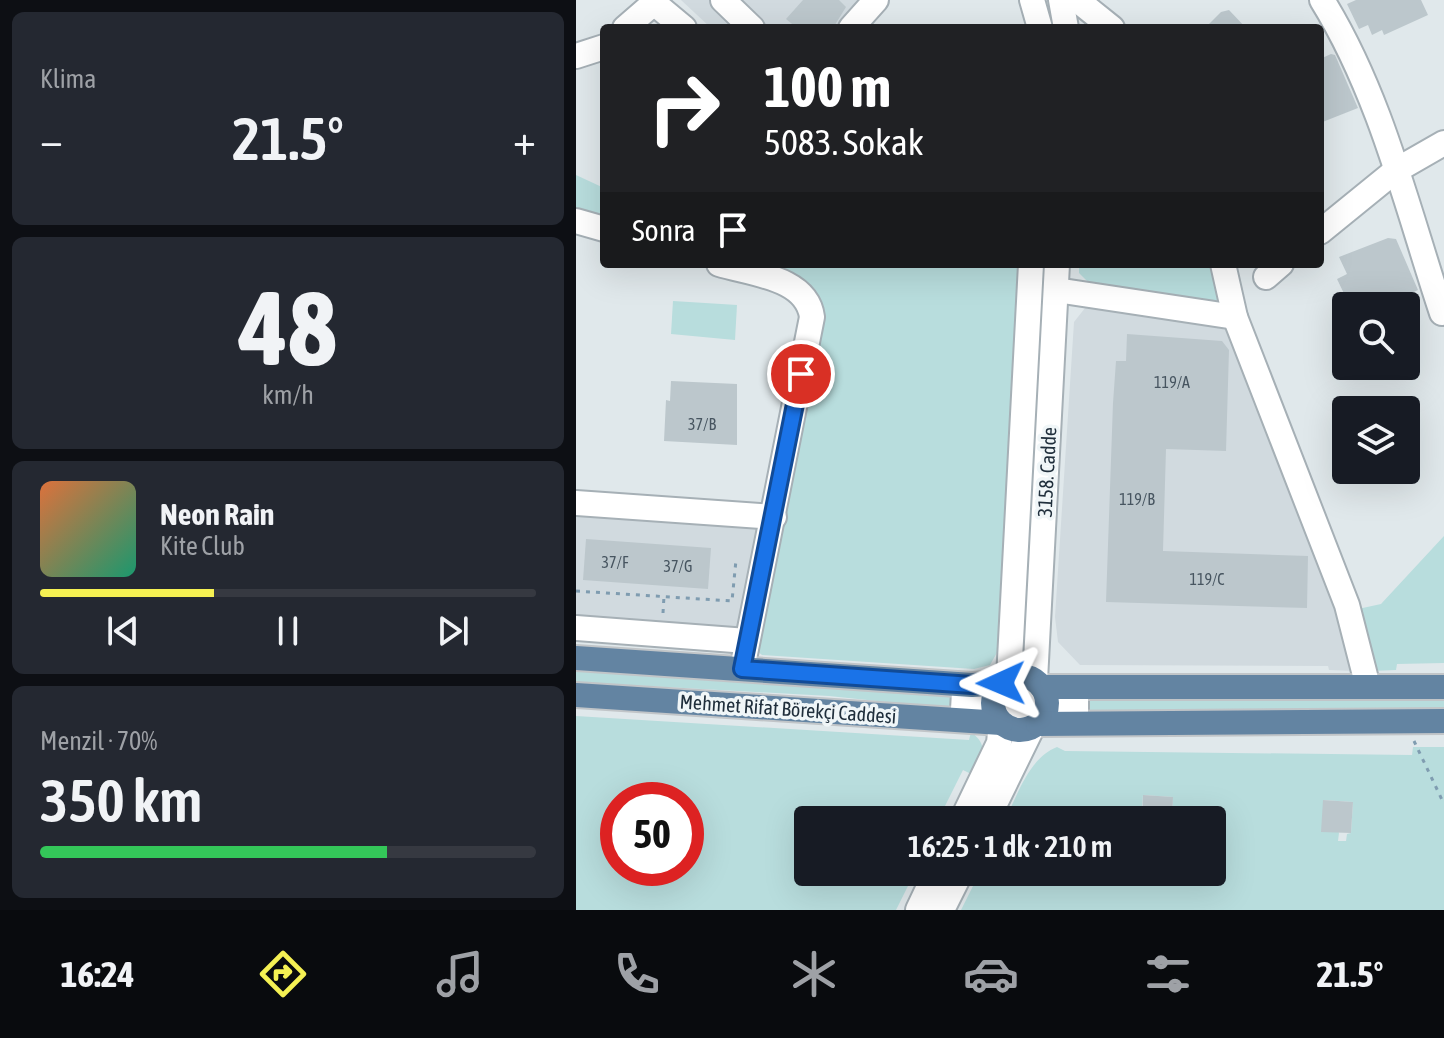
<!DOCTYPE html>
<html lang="tr">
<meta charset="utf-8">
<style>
:root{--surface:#171b24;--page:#242831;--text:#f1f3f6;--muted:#9ea1a6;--line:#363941;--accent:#f5f153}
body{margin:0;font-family:"Asap Condensed",sans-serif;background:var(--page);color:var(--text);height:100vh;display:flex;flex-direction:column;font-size:30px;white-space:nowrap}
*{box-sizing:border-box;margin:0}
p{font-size:26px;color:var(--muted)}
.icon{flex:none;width:44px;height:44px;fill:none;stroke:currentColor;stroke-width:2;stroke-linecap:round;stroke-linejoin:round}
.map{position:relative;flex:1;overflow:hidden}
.drawer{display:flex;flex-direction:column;gap:12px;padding:12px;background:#0d0f14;width:576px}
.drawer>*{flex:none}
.hud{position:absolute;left:24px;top:24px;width:724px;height:244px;border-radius:8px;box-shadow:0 8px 32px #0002;background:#202124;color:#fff;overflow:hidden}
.tools{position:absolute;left:756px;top:292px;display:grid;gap:16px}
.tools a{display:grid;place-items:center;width:88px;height:88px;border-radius:8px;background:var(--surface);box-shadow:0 8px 32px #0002;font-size:40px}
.speed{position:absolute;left:24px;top:782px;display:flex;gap:16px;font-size:40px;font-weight:700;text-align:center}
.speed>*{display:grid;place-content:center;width:104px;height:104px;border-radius:50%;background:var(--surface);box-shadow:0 8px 32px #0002;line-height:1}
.speed .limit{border:12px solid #d22;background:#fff;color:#111}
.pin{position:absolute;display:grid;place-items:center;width:68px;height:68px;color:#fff;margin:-34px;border:4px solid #fff;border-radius:50%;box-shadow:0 2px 8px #0007}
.me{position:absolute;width:88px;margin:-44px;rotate:269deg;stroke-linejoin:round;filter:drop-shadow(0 0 6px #0008)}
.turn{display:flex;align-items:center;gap:28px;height:168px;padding:0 32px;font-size:36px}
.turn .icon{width:104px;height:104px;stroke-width:2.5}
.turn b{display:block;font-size:56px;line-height:68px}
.then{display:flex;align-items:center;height:76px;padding:0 32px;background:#0003;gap:16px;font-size:30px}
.big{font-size:60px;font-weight:600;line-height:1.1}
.drawer .widget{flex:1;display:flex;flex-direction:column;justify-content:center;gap:12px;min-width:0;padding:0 28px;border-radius:12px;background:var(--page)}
.drawer .dial{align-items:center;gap:0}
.dial b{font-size:104px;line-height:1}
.song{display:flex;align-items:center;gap:24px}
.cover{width:96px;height:96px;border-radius:12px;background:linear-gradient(135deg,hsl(20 70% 55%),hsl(160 70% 35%))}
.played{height:8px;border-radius:4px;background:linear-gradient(90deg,var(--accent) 35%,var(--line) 35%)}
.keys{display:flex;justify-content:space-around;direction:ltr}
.heat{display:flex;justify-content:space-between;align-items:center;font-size:44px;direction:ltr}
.charge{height:12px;border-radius:6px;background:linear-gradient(90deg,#34c759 70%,var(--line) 0)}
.trip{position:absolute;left:218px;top:806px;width:432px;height:80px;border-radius:8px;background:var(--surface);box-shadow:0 8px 32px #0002;font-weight:600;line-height:80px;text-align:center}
.dock{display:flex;height:128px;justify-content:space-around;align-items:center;background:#090b0e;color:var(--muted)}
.dock .icon{width:56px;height:56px}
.dock .selected{color:var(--accent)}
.dock b{font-size:36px;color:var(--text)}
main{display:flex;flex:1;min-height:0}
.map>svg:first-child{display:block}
.built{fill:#d1dadf}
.green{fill:#b8dddd;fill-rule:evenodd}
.building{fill:#bcc7cc}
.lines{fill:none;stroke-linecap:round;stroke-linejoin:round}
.minor-casing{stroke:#a6b0b6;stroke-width:28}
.major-casing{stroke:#c1c5c8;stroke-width:28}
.path{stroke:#7f9cb0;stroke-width:3;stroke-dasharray:4 6;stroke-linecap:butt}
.minor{stroke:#fff;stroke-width:24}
.major{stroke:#6384a2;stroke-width:24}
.route-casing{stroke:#114b97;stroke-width:20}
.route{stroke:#1a73e8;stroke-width:14}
.labels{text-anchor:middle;stroke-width:7;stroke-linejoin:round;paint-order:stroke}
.number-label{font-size:16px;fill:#475560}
.street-label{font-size:20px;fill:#202f3c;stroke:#f0f6f8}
</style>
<main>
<section class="drawer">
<div class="widget"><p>Klima</p>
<div class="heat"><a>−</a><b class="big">21.5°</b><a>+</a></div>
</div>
<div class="widget dial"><b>48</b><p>km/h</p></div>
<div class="widget">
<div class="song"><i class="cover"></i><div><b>Neon Rain</b><p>Kite Club</p></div></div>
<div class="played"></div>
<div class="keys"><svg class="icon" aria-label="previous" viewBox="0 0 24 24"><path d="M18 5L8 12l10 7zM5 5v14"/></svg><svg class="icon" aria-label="pause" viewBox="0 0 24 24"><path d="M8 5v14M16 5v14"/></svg><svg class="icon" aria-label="next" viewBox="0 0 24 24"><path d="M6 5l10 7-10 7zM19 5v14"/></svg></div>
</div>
<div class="widget"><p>Menzil · 70%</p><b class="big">350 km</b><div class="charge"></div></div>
</section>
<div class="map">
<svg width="868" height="910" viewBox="0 0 868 910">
<rect width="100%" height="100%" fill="#e0e8eb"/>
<g class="built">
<path d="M105 0H306L280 28H135Z"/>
<path d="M513 303 657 331 759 601 780 671 753 670 752 666 504 665 482 642 479 617 498 322Z"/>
<path d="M0 514 185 523 161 646 0 637Z"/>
</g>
<g class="green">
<path d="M0 175 28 188V222L0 214Z"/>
<path d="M167 264H443L427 595 423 649 414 665 398 669 186 655 181 651 244 302C230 273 195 272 167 264Z"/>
<path d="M463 264H470L452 635H444Z"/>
<path d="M503 264H637L648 307 521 291 503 273Z"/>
<path d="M97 301 161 305 159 340 95 334Z"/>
<path d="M868 536V663L821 664 820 670 796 671 782 609 805 604Z"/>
<path d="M0 670 388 692 387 710 253 696 0 682Z"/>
<path d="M500 697 528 700 868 701V714L500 713Z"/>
<path d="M0 716 393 740 395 732C413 745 407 758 401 777L387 770 362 820H232V872H339L320 910H0ZM42 800H110V868H42Z"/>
<path d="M481 747 489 751 836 755 837 747H868V910H385L404 872H636V820H596L597 797 567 795 565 820H429C442 794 453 758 481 747ZM747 800 777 802 775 833 771 834 770 841H762L763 833Z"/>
</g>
<g class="building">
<path d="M227 0H263L270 7 257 28H221L210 19Z"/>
<path d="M780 0H845L852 15 808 35 806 30 796 35 792 25 783 29 771 4Z"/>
<path d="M653 10 670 28H629L645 12Z"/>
<path d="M755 54 759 55 782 108 744 123V59Z"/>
<path d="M812 238 820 239 842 290 806 306H785L782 300 773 304 761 279 771 274 763 257Z"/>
<path d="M551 334 646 341 653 350 650 451 590 449 587 551 732 556 731 608 530 602 537 403 540 361H550Z"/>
<path d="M95 381 161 384V445L88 441 90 400 94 401Z"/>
<path d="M10 539 135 548 132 589 7 580Z"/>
<path d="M567 795 597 797 596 820H566Z"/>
<path d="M747 800 777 802 775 833 745 832Z"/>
</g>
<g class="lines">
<g class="minor-casing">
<g id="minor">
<path d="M147 0 176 28"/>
<path d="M456 0 464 28"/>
<path d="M485 0 490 28"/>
<path d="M501 0 536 28"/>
<path d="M746 0C805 95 831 208 866 313"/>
<path d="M49 28 78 3 108 28"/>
<path d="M275 28 300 0"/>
<path d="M0 56 28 47"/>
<path d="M0 221 28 229"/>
<path d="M744 232 819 171 868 143"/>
<path d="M143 264C175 274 231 277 236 317L166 669"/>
<path d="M647 264 659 317 771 605 792 687"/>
<path d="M690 277 705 264"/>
<path d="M480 290 659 317"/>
<path d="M0 503 198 517"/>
<path d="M0 628 171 641"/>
<path d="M433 678 455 264"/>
<path d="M459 680 481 264"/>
<circle cx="444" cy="704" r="14"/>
<path d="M388 692H404L402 712 387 710Z"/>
<path d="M483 695 500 697V713L481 714Z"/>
<path d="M386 820 423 743 425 723"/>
<path d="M411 820 456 728"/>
<path d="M342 910 360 872"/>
<path d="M366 910 385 872"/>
</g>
</g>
<g class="major-casing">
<g id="major">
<path d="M0 658 396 685 425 683"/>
<circle cx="444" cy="703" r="27"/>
<path d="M466 687H868"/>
<path d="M0 695 425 723"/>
<path d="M462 724 868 721"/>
</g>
</g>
<g class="path">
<path d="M0 591 156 601 160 560"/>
<path d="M87 613 88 596"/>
<path d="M838 741 868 804"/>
</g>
<use href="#minor" class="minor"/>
<use href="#major" class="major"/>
</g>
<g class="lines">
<g class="route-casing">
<path id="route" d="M225 374 166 669 396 685 425 683"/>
</g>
<use href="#route" class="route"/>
</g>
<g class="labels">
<g class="number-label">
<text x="596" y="388">119/A</text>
<text x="126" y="430">37/B</text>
<text x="561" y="505">119/B</text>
<text x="39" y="568">37/F</text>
<text x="102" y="572">37/G</text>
<text x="631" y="585">119/C</text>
</g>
<g class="street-label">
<text transform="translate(471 472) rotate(-87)" y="7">3158. Cadde</text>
<text transform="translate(212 709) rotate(4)" y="7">Mehmet Rifat Börekçi Caddesi</text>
</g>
</g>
</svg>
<div class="tools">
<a><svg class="icon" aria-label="search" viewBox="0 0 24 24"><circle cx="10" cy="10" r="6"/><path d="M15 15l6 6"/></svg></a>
<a><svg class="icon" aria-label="layers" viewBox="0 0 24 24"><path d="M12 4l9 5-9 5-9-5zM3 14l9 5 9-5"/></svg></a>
</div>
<div class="speed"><div class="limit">50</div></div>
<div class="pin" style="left:225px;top:374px;background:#d93025"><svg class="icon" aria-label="arrive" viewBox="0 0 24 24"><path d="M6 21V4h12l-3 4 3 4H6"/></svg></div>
<svg class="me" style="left:425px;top:683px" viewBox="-20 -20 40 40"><path d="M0-17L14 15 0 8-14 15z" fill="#1a73e8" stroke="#fff" stroke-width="4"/></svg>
<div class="trip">16:25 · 1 dk · 210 m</div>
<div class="hud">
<div class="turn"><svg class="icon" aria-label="right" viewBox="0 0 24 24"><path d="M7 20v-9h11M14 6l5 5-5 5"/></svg><div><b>100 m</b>5083. Sokak</div></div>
<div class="then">Sonra<svg class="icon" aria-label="arrive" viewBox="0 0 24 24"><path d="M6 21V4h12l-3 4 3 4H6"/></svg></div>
</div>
</div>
</main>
<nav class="dock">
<b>16:24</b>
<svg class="icon selected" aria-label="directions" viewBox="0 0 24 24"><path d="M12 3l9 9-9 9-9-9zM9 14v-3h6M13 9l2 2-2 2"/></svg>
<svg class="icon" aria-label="music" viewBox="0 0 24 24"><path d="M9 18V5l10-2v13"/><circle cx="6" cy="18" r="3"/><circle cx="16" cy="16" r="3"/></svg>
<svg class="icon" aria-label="phone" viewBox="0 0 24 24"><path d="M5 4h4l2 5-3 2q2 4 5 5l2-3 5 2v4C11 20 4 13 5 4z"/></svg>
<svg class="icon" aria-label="climate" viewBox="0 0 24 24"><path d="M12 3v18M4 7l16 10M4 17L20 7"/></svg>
<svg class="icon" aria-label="car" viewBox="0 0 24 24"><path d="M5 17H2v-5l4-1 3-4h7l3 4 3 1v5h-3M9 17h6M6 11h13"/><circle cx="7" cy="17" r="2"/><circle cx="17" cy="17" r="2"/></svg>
<svg class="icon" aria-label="filters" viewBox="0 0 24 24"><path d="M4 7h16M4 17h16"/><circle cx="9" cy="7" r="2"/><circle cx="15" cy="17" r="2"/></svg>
<b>21.5°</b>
</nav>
